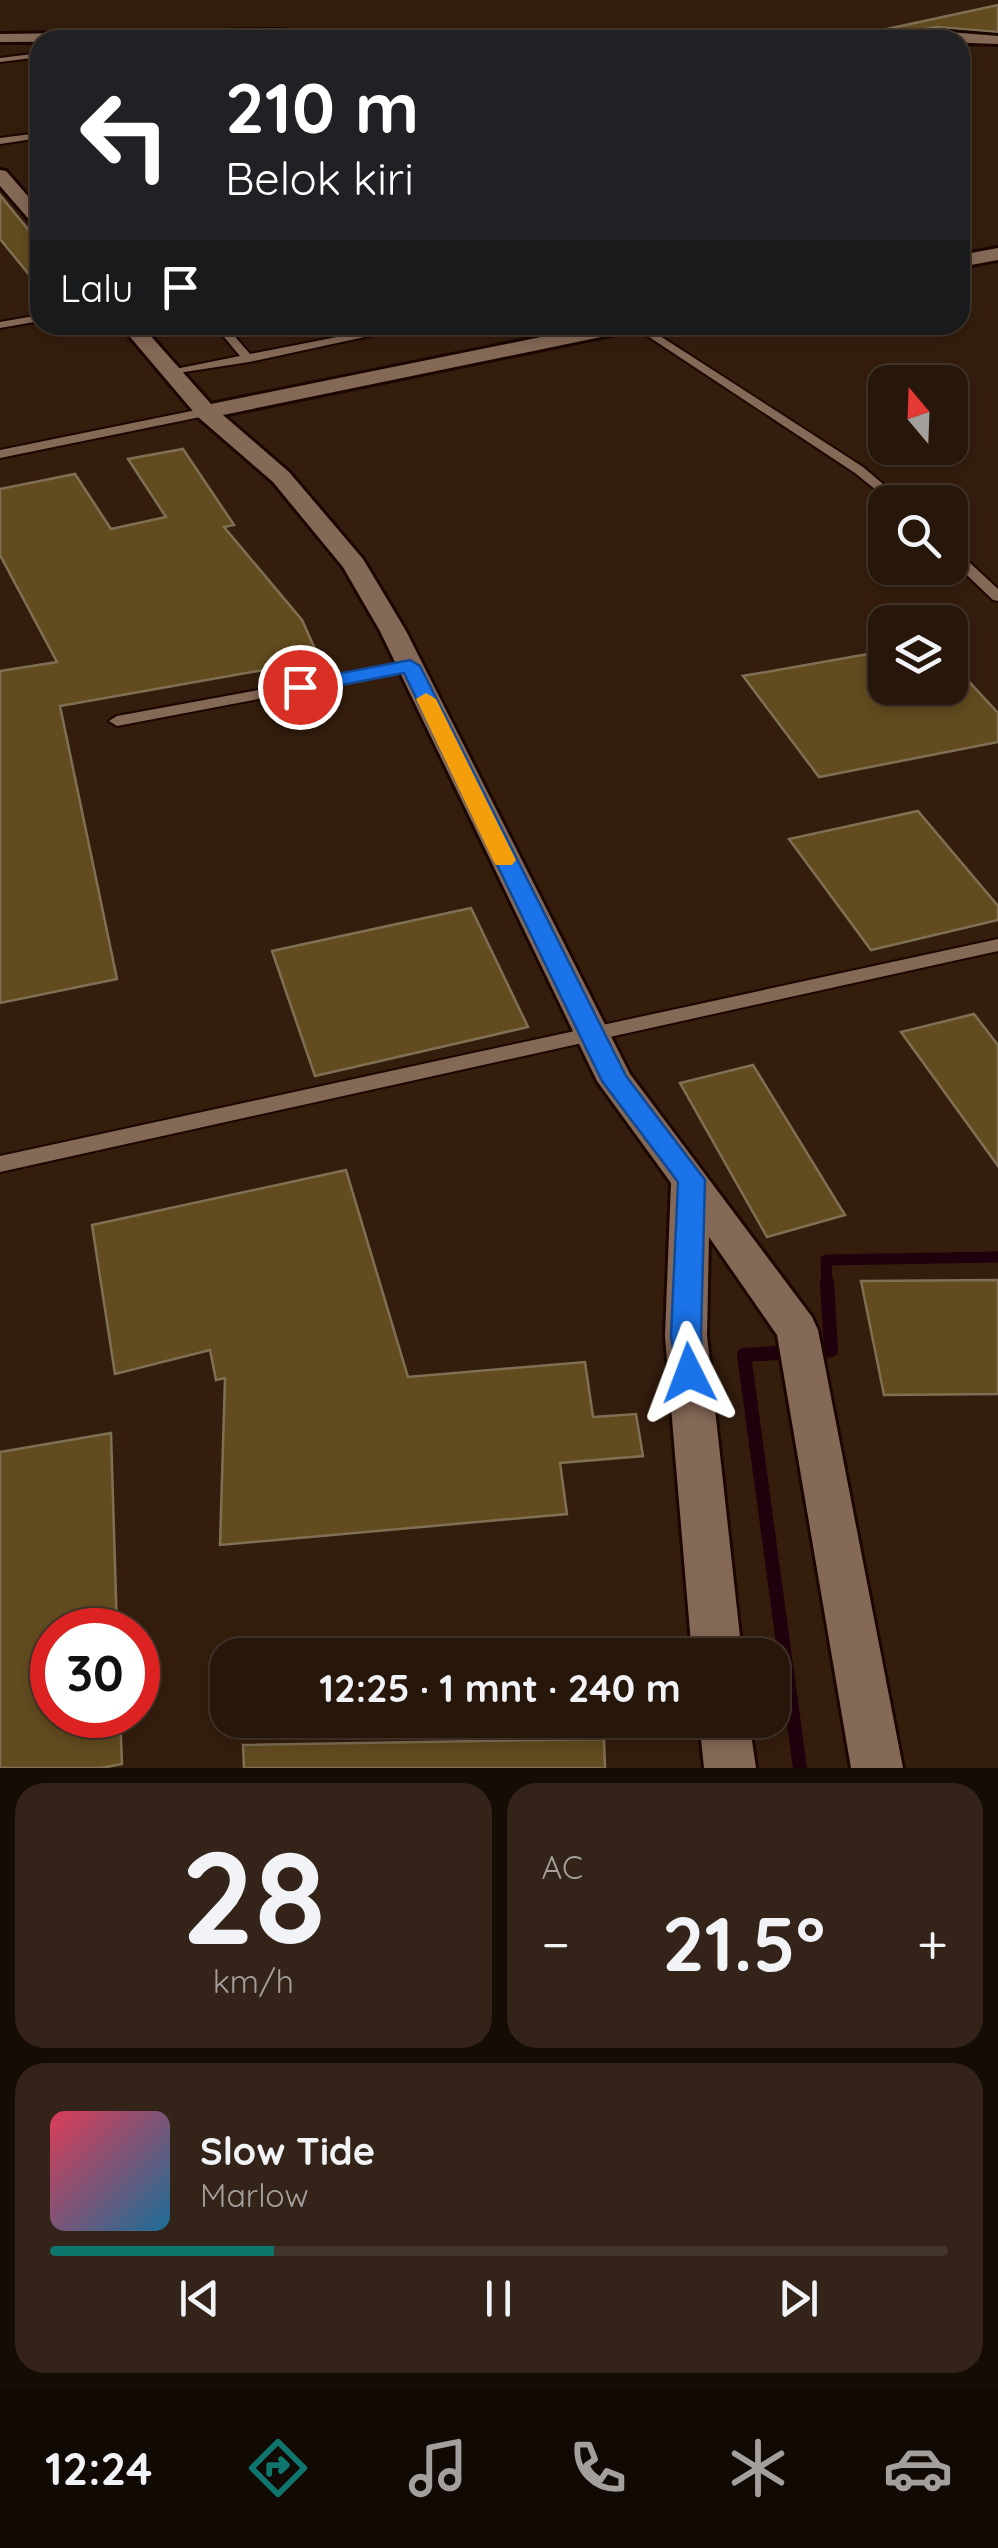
<!DOCTYPE html>
<html lang="id">
<meta charset="utf-8">
<style>
:root{--surface:#27160a;--page:#332318;--text:#f1f3f6;--muted:#a49f9c;--line:#43352b;--accent:#0f766e}
body{margin:0;font-family:Quicksand,sans-serif;background:var(--page);color:var(--text);height:100vh;display:flex;flex-direction:column;font-size:38px;white-space:nowrap}
*{box-sizing:border-box;margin:0}
p{font-size:32px;color:var(--muted)}
.icon{flex:none;width:55px;height:55px;fill:none;stroke:currentColor;stroke-width:2;stroke-linecap:round;stroke-linejoin:round}
.map{position:relative;height:1768px;overflow:hidden}
.details{display:flex;flex-direction:column;gap:15px;padding:15px;background:#150c06;flex:1}
.details>*{flex:none}
.hud{position:absolute;left:30px;top:30px;width:940px;height:305px;border-radius:30px;box-shadow:0 5px 15px #0003,0 0 0 2px var(--line);background:#202124;color:#fff;overflow:hidden}
.needle{width:65px;rotate:341deg}
.buttons{position:absolute;left:868px;top:365px;display:grid;gap:20px}
.buttons a{display:grid;place-items:center;width:100px;height:100px;border-radius:20px;background:var(--surface);box-shadow:0 5px 15px #0003,0 0 0 2px var(--line);font-size:50px}
.speed{position:absolute;left:30px;top:1608px;display:flex;gap:20px;font-size:50px;font-weight:700;text-align:center}
.speed>*{display:grid;place-content:center;width:130px;height:130px;border-radius:50%;background:var(--surface);box-shadow:0 5px 15px #0003,0 0 0 2px var(--line);line-height:1}
.speed .limit{border:15px solid #d22;background:#fff;color:#111}
.pin{position:absolute;display:grid;place-items:center;width:85px;height:85px;color:#fff;margin:-42px;border:5px solid #fff;border-radius:50%;box-shadow:0 2px 10px #0007}
.me{position:absolute;width:110px;margin:-55px;rotate:357deg;stroke-linejoin:round;filter:drop-shadow(0 0 8px #0008)}
.turn{display:flex;align-items:center;gap:35px;height:210px;padding:0 30px;font-size:45px}
.turn .icon{width:130px;height:130px;stroke-width:2.5}
.turn b{display:block;font-size:70px;line-height:85px}
.then{display:flex;align-items:center;height:95px;padding:0 30px;background:#0003;gap:20px;font-size:38px}
.big{font-size:75px;font-weight:700;line-height:1.1}
.details .card{flex:1;display:flex;flex-direction:column;justify-content:center;gap:15px;min-width:0;padding:0 35px;border-radius:30px;background:var(--page)}
.details .dial{align-items:center;gap:0}
.dial b{font-size:130px;line-height:1}
.song{display:flex;align-items:center;gap:30px}
.cover{width:120px;height:120px;border-radius:15px;background:linear-gradient(135deg,hsl(350 70% 55%),hsl(200 70% 35%))}
.played{height:10px;border-radius:5px;background:linear-gradient(90deg,var(--accent) 25%,var(--line) 25%)}
.keys{display:flex;justify-content:space-around;direction:ltr}
.heat{display:flex;justify-content:space-between;align-items:center;font-size:55px;direction:ltr}
.details .tiles{flex:1;display:grid;gap:15px;grid-template-columns:1fr 1fr}
.card:last-child{grid-column:span 2}
.trip{position:absolute;left:210px;top:1638px;width:580px;height:100px;border-radius:30px;background:var(--surface);box-shadow:0 5px 15px #0003,0 0 0 2px var(--line);font-weight:700;line-height:100px;text-align:center}
.menu{display:flex;height:160px;justify-content:space-around;align-items:center;background:#100904;color:var(--muted)}
.menu .icon{width:70px;height:70px}
.menu .selected{color:var(--accent)}
.menu b{font-size:45px;color:var(--text)}
.map>svg:first-child{display:block}
.lines{fill:none;stroke-linecap:round;stroke-linejoin:round}
.stream-far1{stroke:#20000d;stroke-width:11}
.stream{stroke:#20000d;stroke-width:14}
.building{fill:#624b1f;stroke:#7f7054;stroke-width:2.5}
.service-casing{stroke:#1b0600;stroke-width:4}
.minor-casing{stroke:#1b0600;stroke-width:6}
.service{fill:#856957;fill-rule:evenodd}
.minor{fill:#856957;fill-rule:evenodd}
.route{fill:#1a73e8;stroke:#114b97;stroke-width:2.5}
.slow{fill:#f59e0b}
</style>
<div class="map">
<svg width="998" height="1768" viewBox="0 0 998 1768">
<rect width="100%" height="100%" fill="#341d0d"/>
<g class="lines">
<path class="stream-far1" d="M827 1284 826 1260 998 1257"/>
<g class="stream">
<path d="M826 1351 831 1350 827 1282"/>
<path d="M777 1353 744 1355 800 1768"/>
</g>
</g>
<g class="building">
<path d="M998 5V32L936 27 888 36 887 29Z"/>
<path d="M0 195 40 244V288L0 239Z"/>
<path d="M183 449 234 525 224 527 302 620 320 660 60 706 117 979 0 1003V671L57 662 0 555V489L75 474 111 529 166 517 128 459Z"/>
<path d="M885 651V688H950V661L998 713V742L819 777 743 676Z"/>
<path d="M918 811 998 906V920L871 950 789 839Z"/>
<path d="M471 908 528 1027 315 1076 272 951Z"/>
<path d="M974 1014 998 1045V1166L901 1032Z"/>
<path d="M753 1065 845 1215 767 1237 680 1083Z"/>
<path d="M346 1170 408 1377 585 1362 593 1417 636 1414 643 1456 560 1463 567 1514 220 1545 225 1378 216 1380 210 1350 115 1374 92 1225Z"/>
<path d="M998 1280V1394L884 1395 861 1281Z"/>
<path d="M111 1433 117 1630H52V1715H120L122 1764 101 1768H0V1452Z"/>
<path d="M604 1739 605 1768H244L243 1745Z"/>
</g>
<g class="lines">
<g class="service-casing">
<g id="service">
<path d="M40 53V57L0 62V58Z"/>
<path d="M39 133 40 138 0 144V138Z"/>
<path d="M40 315V321L0 328V322Z"/>
<path d="M214 325H225L250 354 398 325H420L249 362 165 375V371L240 356Z"/>
<path d="M631 325H643L863 467 904 502H891L855 473Z"/>
<path d="M206 408 212 412 210 415 0 458V450Z"/>
<path d="M950 548 955 549 998 589V601L993 600 950 559Z"/>
<path d="M410 662 417 666 415 669 117 726 109 721 117 716Z"/>
<path d="M998 939V951L0 1172V1156Z"/>
</g>
</g>
<g class="minor-casing">
<g id="minor">
<path d="M275 30 400 36 407 40 0 42V34Z"/>
<path d="M937 31 998 36V44L884 40Z"/>
<path d="M0 170 6 171 40 210V226L34 225 0 186Z"/>
<path d="M998 248V260L960 267V255Z"/>
<path d="M120 325H141L211 404 600 325H640L630 331 223 415 289 472 363 559 406 631 630 1074 812 1317 818 1330 903 1768H851L777 1335 709 1237 707 1336 742 1655H692L665 1336 671 1183 597 1081 380 631 343 567 273 482 198 417Z"/>
<path d="M699 1720H749L756 1768H704Z"/>
</g>
</g>
<use href="#service" class="service"/>
<use href="#minor" class="minor"/>
</g>
<path class="route" d="M410 660 420 666 626 1076 705 1180 701 1336 704 1373 699 1382 689 1386 678 1382 671 1336 678 1182 602 1081 404 673 300 693 290 687 300 681Z"/>
<path class="slow" d="M426 693 436 699 516 860 512 865H496L493 860 416 699Z"/>
</svg>
<div class="buttons">
<a><svg class="needle" viewBox="-14 -14 28 28"><path d="M0-13l5 13h-10z" fill="#e53935"/><path d="M0 13l5-13h-10z" fill="#a49f9c"/></svg></a>
<a><svg class="icon" aria-label="search" viewBox="0 0 24 24"><circle cx="10" cy="10" r="6"/><path d="M15 15l6 6"/></svg></a>
<a><svg class="icon" aria-label="layers" viewBox="0 0 24 24"><path d="M12 4l9 5-9 5-9-5zM3 14l9 5 9-5"/></svg></a>
</div>
<div class="speed"><div class="limit">30</div></div>
<div class="pin" style="left:300px;top:687px;background:#d93025"><svg class="icon" aria-label="arrive" viewBox="0 0 24 24"><path d="M6 21V4h12l-3 4 3 4H6"/></svg></div>
<svg class="me" style="left:689px;top:1373px" viewBox="-20 -20 40 40"><path d="M0-17L14 15 0 8-14 15z" fill="#1a73e8" stroke="#fff" stroke-width="4"/></svg>
<div class="trip">12:25 · 1 mnt · 240 m</div>
<div class="hud">
<div class="turn"><svg class="icon" aria-label="left" viewBox="0 0 24 24"><path d="M17 20v-9H6M10 6l-5 5 5 5"/></svg><div><b>210 m</b>Belok kiri</div></div>
<div class="then">Lalu<svg class="icon" aria-label="arrive" viewBox="0 0 24 24"><path d="M6 21V4h12l-3 4 3 4H6"/></svg></div>
</div>
</div>
<section class="details">
<div class="tiles">
<div class="card dial"><b>28</b><p>km/h</p></div>
<div class="card"><p>AC</p>
<div class="heat"><a>−</a><b class="big">21.5°</b><a>+</a></div>
</div>
<div class="card">
<div class="song"><i class="cover"></i><div><b>Slow Tide</b><p>Marlow</p></div></div>
<div class="played"></div>
<div class="keys"><svg class="icon" aria-label="previous" viewBox="0 0 24 24"><path d="M18 5L8 12l10 7zM5 5v14"/></svg><svg class="icon" aria-label="pause" viewBox="0 0 24 24"><path d="M8 5v14M16 5v14"/></svg><svg class="icon" aria-label="next" viewBox="0 0 24 24"><path d="M6 5l10 7-10 7zM19 5v14"/></svg></div>
</div>
</div>
</section>
<nav class="menu">
<b>12:24</b>
<svg class="icon selected" aria-label="directions" viewBox="0 0 24 24"><path d="M12 3l9 9-9 9-9-9zM9 14v-3h6M13 9l2 2-2 2"/></svg>
<svg class="icon" aria-label="music" viewBox="0 0 24 24"><path d="M9 18V5l10-2v13"/><circle cx="6" cy="18" r="3"/><circle cx="16" cy="16" r="3"/></svg>
<svg class="icon" aria-label="phone" viewBox="0 0 24 24"><path d="M5 4h4l2 5-3 2q2 4 5 5l2-3 5 2v4C11 20 4 13 5 4z"/></svg>
<svg class="icon" aria-label="climate" viewBox="0 0 24 24"><path d="M12 3v18M4 7l16 10M4 17L20 7"/></svg>
<svg class="icon" aria-label="car" viewBox="0 0 24 24"><path d="M5 17H2v-5l4-1 3-4h7l3 4 3 1v5h-3M9 17h6M6 11h13"/><circle cx="7" cy="17" r="2"/><circle cx="17" cy="17" r="2"/></svg>
</nav>
